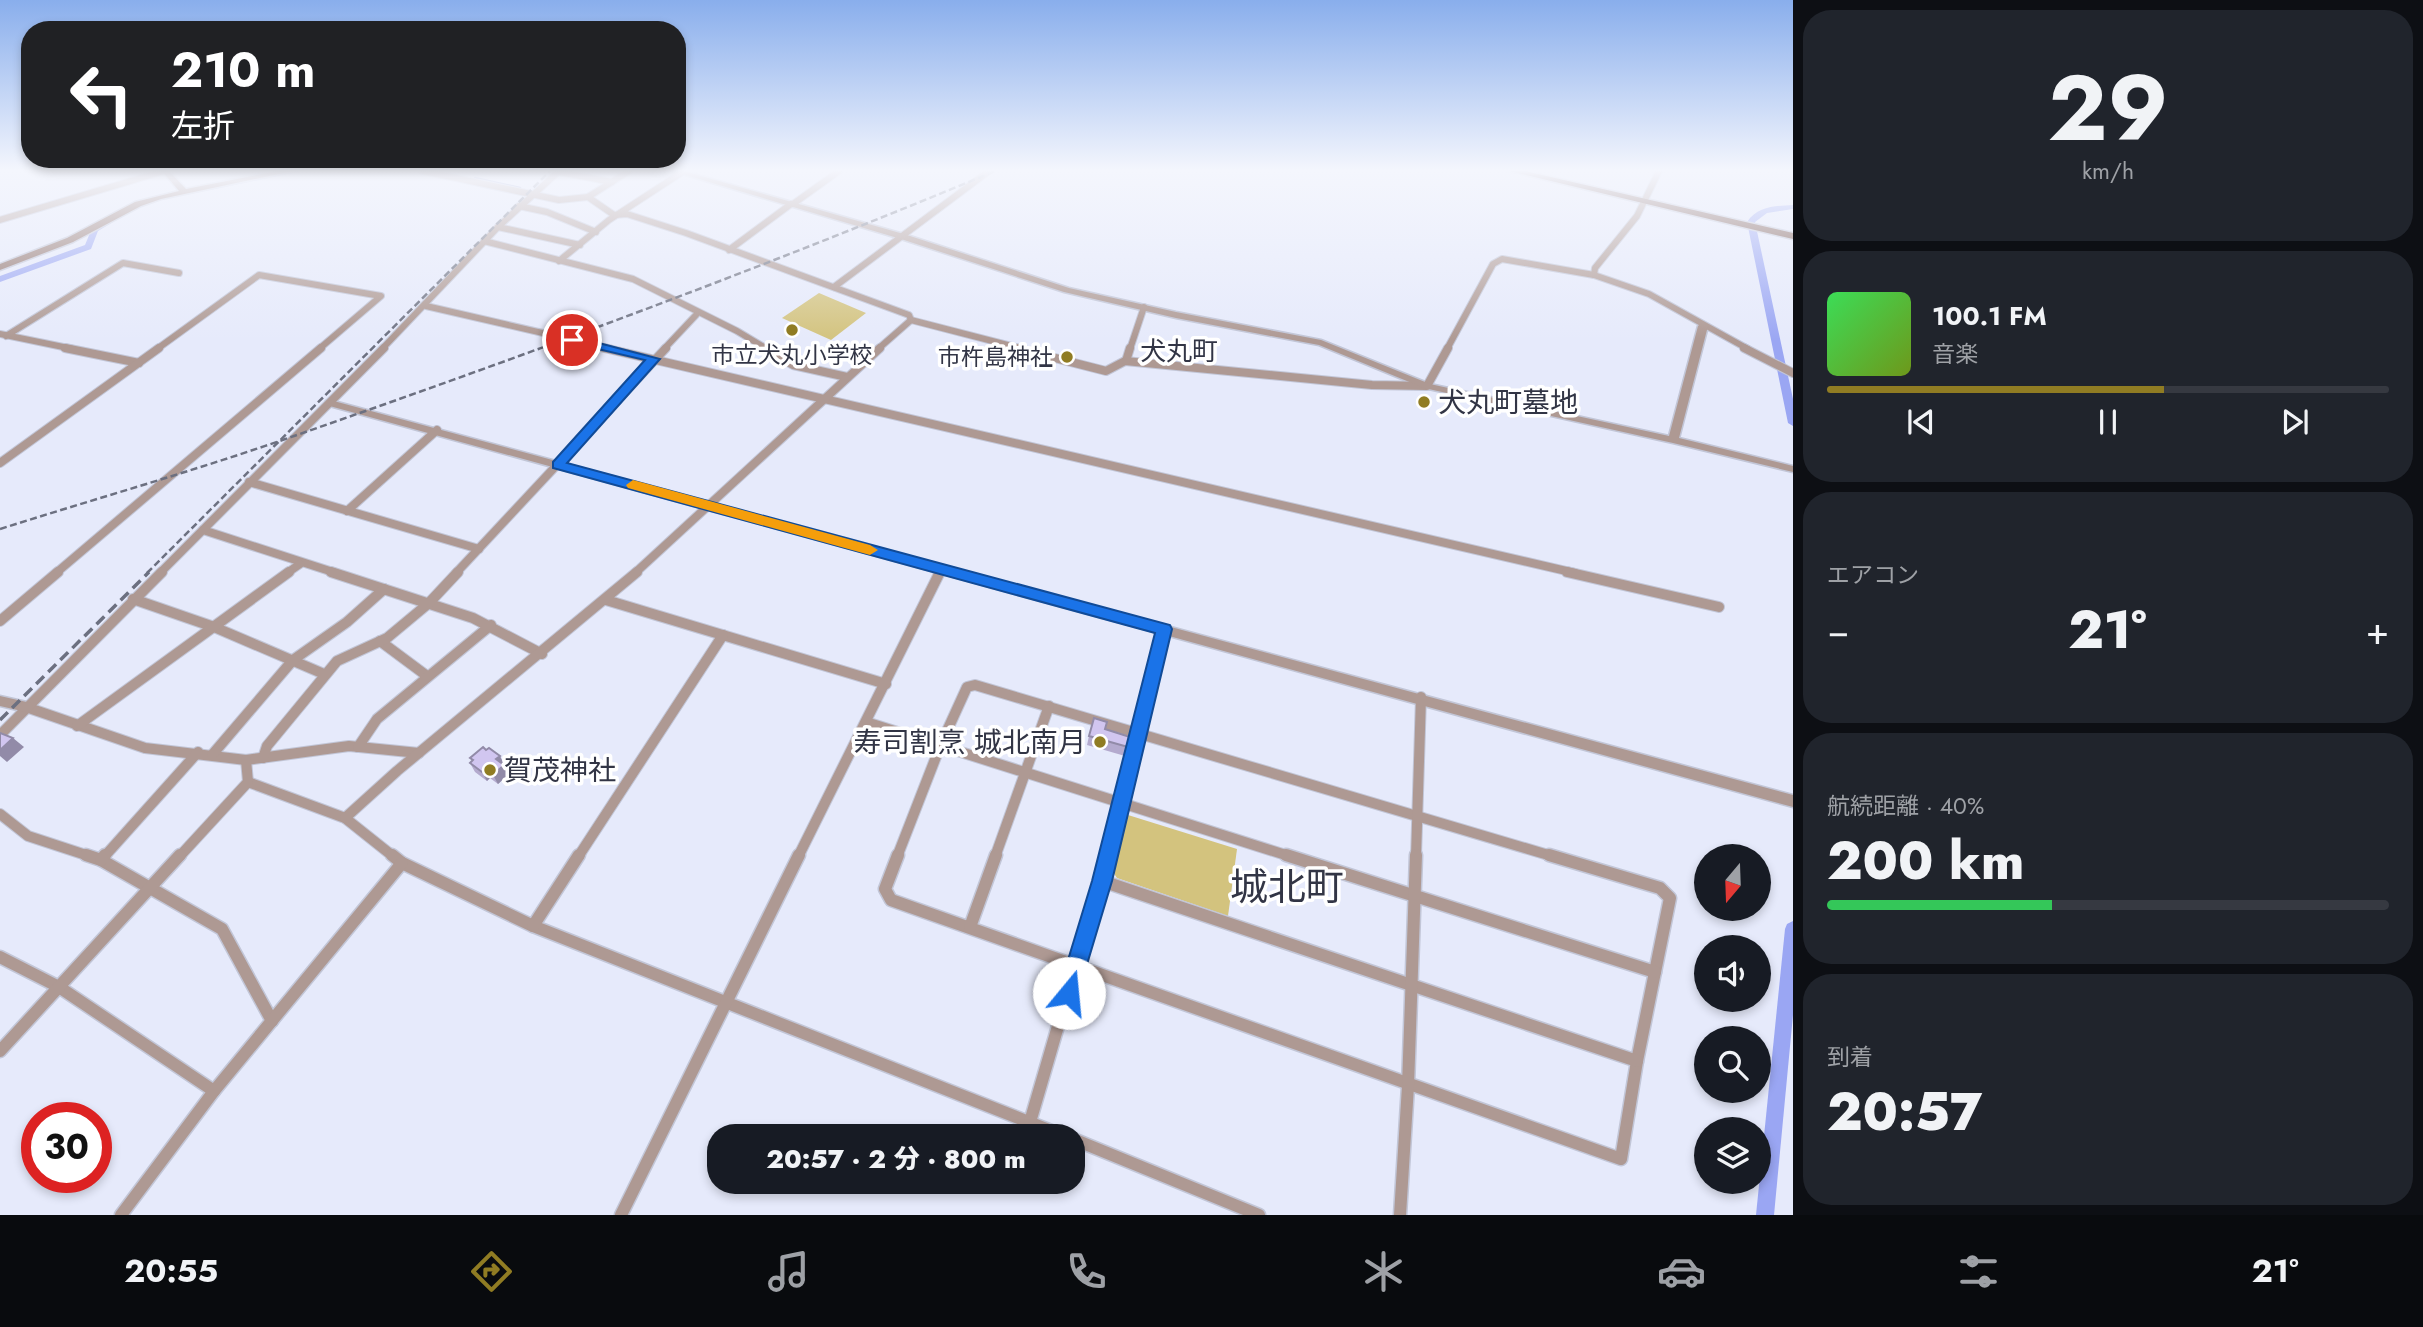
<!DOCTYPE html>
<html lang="ja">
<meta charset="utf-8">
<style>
:root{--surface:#171b24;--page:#20242c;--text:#f1f3f6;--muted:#9ea1a6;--line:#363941;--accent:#907c23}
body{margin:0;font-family:Jost,"Noto Sans JP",sans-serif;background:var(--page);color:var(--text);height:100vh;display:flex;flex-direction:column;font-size:26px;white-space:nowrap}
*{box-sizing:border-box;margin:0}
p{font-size:23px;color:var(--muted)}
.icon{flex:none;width:38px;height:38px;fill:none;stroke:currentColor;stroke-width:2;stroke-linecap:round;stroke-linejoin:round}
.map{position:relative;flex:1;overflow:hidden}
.side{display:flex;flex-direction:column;gap:10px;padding:10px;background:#0d0f14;width:630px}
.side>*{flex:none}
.hud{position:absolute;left:21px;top:21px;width:665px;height:147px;border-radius:28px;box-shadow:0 4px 10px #0003;background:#202124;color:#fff;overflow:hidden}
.needle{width:46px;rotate:199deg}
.buttons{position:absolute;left:1694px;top:844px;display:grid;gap:14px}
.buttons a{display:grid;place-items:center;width:77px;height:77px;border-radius:50%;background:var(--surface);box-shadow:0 4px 10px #0003;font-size:35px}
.speed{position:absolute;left:21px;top:1102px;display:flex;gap:14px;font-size:35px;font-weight:700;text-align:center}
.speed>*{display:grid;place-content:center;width:91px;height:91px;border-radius:50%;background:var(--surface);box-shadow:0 4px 10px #0003;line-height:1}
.speed .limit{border:10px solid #d22;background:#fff;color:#111}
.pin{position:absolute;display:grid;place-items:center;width:60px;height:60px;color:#fff;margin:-30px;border:4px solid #fff;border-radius:50%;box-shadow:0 2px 7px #0007}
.me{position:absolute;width:77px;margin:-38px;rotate:17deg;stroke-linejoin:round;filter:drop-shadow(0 0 5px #0008)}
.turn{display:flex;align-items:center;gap:24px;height:147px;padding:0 35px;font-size:32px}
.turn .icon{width:91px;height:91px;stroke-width:2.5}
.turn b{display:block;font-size:49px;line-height:60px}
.big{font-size:52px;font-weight:800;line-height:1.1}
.side .card{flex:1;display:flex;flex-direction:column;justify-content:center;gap:10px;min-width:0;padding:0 24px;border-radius:28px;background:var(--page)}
.side .dial{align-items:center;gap:0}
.dial b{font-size:91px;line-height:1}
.song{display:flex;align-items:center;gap:21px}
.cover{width:84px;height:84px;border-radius:10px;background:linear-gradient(135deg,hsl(130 70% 55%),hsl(80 70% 35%))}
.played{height:7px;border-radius:4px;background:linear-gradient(90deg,var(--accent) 60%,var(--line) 60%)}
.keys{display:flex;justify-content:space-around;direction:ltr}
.heat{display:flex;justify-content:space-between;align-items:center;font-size:38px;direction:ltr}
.charge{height:10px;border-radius:5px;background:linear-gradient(90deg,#34c759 40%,var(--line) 0)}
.trip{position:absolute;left:707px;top:1124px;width:378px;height:70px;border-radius:28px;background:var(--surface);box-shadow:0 4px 10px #0003;font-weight:800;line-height:70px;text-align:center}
.tabs{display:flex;height:112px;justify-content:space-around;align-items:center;background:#090b0e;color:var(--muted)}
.tabs .icon{width:49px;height:49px}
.tabs .current{color:var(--accent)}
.tabs b{font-size:32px;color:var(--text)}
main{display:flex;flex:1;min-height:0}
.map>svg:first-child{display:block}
.green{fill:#d3c37e}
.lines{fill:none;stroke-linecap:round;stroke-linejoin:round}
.stream{stroke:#7b84bf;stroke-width:2.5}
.canal{fill:#9aa6f3;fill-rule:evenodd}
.minor-far3-casing{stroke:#c2c6d7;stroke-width:8}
.minor-far2-casing{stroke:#c2c6d7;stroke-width:10}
.minor-far1-casing{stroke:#c2c6d7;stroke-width:12}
.minor-casing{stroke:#c2c6d7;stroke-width:15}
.tertiary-casing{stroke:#c2c6d7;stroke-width:3}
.secondary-casing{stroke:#c2c6d7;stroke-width:3}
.primary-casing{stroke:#c2c6d7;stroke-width:3}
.minor-far3{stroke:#ae9993;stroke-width:6}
.minor-far2{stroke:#ae9993;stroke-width:8}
.minor-far1{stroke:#ae9993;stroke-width:10}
.minor{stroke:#ae9993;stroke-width:12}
.tertiary{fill:#ae9993;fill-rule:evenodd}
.secondary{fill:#90726a;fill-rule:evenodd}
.primary{fill:#79564d;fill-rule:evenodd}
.rail-far1{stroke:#6c7080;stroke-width:2.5;stroke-dasharray:7 3.5;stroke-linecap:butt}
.rail{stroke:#6c7080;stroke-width:3.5;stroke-dasharray:11 6;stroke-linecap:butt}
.wall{fill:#b4aace}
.shaded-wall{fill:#928ba8}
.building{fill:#d1c6f0;stroke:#928ba8;stroke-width:2}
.route{fill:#1a73e8;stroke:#114b97;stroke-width:2}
.slow{fill:#f59e0b}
.poi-dot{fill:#907c23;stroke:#fff;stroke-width:2.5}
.labels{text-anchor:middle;stroke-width:7;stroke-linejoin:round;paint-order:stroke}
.far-poi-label{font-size:23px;fill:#323545;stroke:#fff}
.far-quarter-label{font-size:26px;fill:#323545;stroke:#fff}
.poi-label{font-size:28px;fill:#323545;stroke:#fff;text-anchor:start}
.near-quarter-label{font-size:38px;fill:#323545;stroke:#fff}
</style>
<main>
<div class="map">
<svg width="1793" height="1215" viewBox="0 0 1793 1215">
<rect width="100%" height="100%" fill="#e6eafb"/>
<g class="green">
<path d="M819 293 866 313 831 340 782 318Z"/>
<path d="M1128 815 1237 849 1228 916 1117 878 1113 872Z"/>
</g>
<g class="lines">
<path class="stream" d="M475 178 520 188"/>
<g class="canal">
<path d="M287 171H303L185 195 181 193Z"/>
<path d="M1793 205V209L1767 213 1755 222 1793 399V426L1788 423 1747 222C1758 206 1775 206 1793 205Z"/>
<path d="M104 221 111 223 98 231 91 249 0 282V276L85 245 92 228Z"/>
<path d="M1793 921V1015L1774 1215H1756L1785 929 1787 924Z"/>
</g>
<g class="minor-far3-casing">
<g id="minor-far3">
<path d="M423 171 559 200 588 197 629 171"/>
<path d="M559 172 612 182"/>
<path d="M588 197 614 215 627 214 686 233 909 315 911 320"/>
<path d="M793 204 839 171"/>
<path d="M519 206 547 212 596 232"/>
<path d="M0 220 164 171"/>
<path d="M498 227 580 245"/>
<path d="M484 241 633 279 737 331 767 349"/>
<path d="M729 250 791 204"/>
<path d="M559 261 609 220 681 173"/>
<path d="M1594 275 1595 268 1637 216 1659 171"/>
<path d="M834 287 989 171"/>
<path d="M426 306 612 349"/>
<path d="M911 320 1023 349"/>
<path d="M0 334 73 349"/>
<path d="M6 336 123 263 179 273"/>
<path d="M157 349 259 275 381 296 319 349"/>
<path d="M382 349 498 227 559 171"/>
<path d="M664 349 696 315"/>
<path d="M878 349 911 320"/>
<path d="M1130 349 1144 307"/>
<path d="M1447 349 1493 264 1502 259 1594 275 1649 294 1748 349"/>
</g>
</g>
<g class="minor-far2-casing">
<g id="minor-far2">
<path d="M65 348 139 363"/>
<path d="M604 348 1575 573"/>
<path d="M764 348 793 365 847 377"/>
<path d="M1016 348 1106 371 1125 361 1372 385 1427 386 1448 348"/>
<path d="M1744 348 1793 373"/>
<path d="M1126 361 1130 348"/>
<path d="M0 463 159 348"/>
<path d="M249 482 479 549"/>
<path d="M347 511 437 430"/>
<path d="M203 530 336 573"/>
<path d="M56 573 321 348"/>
<path d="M160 573 384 348"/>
<path d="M287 573 300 564"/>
<path d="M456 573 666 348"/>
<path d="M635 573 880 348"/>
<path d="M939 573 941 570"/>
</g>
</g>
<g class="minor-far1-casing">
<g id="minor-far1">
<path d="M331 572 473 618 542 654"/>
<path d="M1567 572 1719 607"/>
<path d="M133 599 214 627 324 674"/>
<path d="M606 600 886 684"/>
<path d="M0 621 58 572"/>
<path d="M380 641 427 676"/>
<path d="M26 707 145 748 246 760 349 746 419 753"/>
<path d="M866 722 1292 857"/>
<path d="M77 726 289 572"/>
<path d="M0 735 162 572"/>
<path d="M358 747 377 719 491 625"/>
<path d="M212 755 293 660 347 622 384 589"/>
<path d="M263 758 267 746 337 661 387 638 429 603 458 572"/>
<path d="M248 782 345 818 394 857"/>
<path d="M0 814 28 836 92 857"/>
<path d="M345 818 397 771 637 572"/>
<path d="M104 857 198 752"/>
<path d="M179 857 248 782 246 760"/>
<path d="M578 857 723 635"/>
<path d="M798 857 940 572"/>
<path d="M897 857 941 744 967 687 975 685 1555 857"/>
<path d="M995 857 1049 706"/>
<path d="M1108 857 1164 629"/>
<path d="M1416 857 1421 697"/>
</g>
</g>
<g class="minor-casing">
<g id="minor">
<path d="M86 855 101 860 222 929 272 1021"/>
<path d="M392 855 402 863 533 926 1064 1136"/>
<path d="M898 855 885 889 891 900 1621 1159 1637 1061 1670 898 1660 888 1549 855"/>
<path d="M1286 855 1655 972"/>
<path d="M101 860 105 855"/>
<path d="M1102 881 1637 1061"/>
<path d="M533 926 579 855"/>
<path d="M970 927 996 855"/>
<path d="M0 957 59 987 214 1091"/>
<path d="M0 1051 180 855"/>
<path d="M1030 1122 1108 855"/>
<path d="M1073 1139 1259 1215"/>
<path d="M121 1215 214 1091 402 863"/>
<path d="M621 1215 799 855"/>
<path d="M1400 1215 1408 1086 1416 855"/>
</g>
</g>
<g class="tertiary-casing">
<g id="tertiary">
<path d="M672 171H684L907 235 1069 288 1176 312 1321 340 1430 384 1669 436 1698 326 1700 324H1706L1708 326 1679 438 1793 466V472L1673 443 1424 388 1319 345 1176 318 1064 292 901 239Z"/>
<path d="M330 400 1793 795V807L326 405V401Z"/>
<path d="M0 696 31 703 33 707 31 711 26 712 0 706Z"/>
</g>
</g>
<g class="secondary-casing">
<path id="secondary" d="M162 171H169L186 189 277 171H293L161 199 141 206 73 242 0 270V264L67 238 135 202 179 191Z"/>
</g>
<g class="primary-casing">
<path id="primary" d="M1509 171H1525L1793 233V239Z"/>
</g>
<use href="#minor-far3" class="minor-far3"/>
<use href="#minor-far2" class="minor-far2"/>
<use href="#minor-far1" class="minor-far1"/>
<use href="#minor" class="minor"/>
<use href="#tertiary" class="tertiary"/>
<use href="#secondary" class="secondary"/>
<use href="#primary" class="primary"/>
<g class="rail-far1">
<path d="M0 529C98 498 197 470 294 436 530 354 765 267 995 171"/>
<path d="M147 573 550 171"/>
</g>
<path class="rail" d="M0 720 149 572"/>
</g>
<g class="wall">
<path d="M1105 729 1130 737 1125 756 1087 745 1089 736Z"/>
<path d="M486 750 505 765 504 766 509 774 498 784 490 778 487 781 475 772 470 763 472 761 470 758Z"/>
</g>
<g class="shaded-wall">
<path d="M13 738 24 747 7 762 0 756V750Z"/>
<path d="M500 756 509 774 498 784 493 775 496 759Z"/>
<path d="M485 769 490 778 487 781 482 772Z"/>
</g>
<g class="building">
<path d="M1094 718 1107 722 1105 729 1130 737 1128 747 1089 736Z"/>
<path d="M0 733 13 738 0 750Z"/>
<path d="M483 747 486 750 489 748 500 756 496 759 504 765 493 775 485 769 482 772 470 763 473 760 470 758Z"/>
</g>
<linearGradient id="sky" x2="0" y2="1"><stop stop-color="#89aeec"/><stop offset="0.5" stop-color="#f4f6fd"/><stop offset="1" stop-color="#f4f6fd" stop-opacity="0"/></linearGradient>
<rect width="1793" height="341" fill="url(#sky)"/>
<path class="route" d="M572 336 660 359 567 463 1170 625 1172 629 1112 881 1076 1001 1069 1004 1061 1001 1058 993 1092 881 1155 633 553 468V462L645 360 568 342V337Z"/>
<path class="slow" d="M633 480 870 545 878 550 870 555 628 488 626 485Z"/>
<g class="poi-dot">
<circle cx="792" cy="330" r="7"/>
<circle cx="1067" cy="357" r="7"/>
<circle cx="1424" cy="402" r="7"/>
<circle cx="1100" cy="742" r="7"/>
<circle cx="490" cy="770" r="7"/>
</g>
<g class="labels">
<g class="far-poi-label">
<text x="792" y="363">市立犬丸小学校</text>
<text x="1053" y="365" text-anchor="end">市杵島神社</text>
</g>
<g class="far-quarter-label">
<text x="1179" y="360">犬丸町</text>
</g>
<g class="poi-label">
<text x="1438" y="412">犬丸町墓地</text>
<text x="1086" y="752" text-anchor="end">寿司割烹 城北南月</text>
<text x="504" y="780">賀茂神社</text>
</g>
<g class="near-quarter-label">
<text x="1287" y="900">城北町</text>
</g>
</g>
</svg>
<div class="buttons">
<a><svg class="needle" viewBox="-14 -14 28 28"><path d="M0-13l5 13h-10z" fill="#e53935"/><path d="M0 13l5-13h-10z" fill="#9ea1a6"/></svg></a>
<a><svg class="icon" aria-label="sound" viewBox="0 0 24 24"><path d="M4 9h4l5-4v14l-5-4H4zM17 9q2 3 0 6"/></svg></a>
<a><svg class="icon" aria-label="search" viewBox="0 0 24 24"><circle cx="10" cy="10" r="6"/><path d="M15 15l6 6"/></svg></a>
<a><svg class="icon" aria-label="layers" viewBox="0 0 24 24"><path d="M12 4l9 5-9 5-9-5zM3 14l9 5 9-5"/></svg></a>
</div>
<div class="speed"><div class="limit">30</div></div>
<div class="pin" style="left:572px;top:340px;background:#d93025"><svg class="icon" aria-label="arrive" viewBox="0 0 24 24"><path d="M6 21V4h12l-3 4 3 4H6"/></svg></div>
<svg class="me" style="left:1069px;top:993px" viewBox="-20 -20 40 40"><circle r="19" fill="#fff"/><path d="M0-13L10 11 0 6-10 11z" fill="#1a73e8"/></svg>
<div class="trip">20:57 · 2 分 · 800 m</div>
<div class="hud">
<div class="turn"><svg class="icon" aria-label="left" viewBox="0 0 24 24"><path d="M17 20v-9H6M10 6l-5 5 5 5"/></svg><div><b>210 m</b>左折</div></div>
</div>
</div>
<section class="side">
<div class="card dial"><b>29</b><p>km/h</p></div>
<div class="card">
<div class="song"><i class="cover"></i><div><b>100.1 FM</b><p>音楽</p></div></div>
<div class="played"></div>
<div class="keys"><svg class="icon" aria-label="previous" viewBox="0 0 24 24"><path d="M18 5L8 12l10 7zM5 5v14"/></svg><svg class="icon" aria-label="pause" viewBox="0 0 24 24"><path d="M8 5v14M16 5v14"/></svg><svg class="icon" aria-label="next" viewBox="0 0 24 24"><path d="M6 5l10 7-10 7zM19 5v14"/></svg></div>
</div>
<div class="card"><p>エアコン</p>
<div class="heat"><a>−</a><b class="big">21°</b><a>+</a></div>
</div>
<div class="card"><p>航続距離 · 40%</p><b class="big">200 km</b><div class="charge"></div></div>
<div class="card"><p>到着</p><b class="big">20:57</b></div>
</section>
</main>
<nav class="tabs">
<b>20:55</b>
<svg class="icon current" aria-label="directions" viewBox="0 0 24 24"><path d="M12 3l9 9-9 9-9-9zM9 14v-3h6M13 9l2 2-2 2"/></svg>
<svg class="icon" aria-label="music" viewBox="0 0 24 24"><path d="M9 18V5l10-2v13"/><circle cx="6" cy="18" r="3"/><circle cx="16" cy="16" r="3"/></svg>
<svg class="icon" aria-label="phone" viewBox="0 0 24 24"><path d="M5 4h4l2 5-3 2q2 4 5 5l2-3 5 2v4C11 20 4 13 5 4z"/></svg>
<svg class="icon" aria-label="climate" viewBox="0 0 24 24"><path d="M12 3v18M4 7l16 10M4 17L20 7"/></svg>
<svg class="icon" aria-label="car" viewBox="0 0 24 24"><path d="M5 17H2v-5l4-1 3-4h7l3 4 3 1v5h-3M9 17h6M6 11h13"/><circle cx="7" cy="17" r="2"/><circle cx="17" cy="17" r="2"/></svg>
<svg class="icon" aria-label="filters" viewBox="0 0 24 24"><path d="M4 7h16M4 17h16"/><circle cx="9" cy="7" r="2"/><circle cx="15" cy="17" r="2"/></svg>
<b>21°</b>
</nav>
